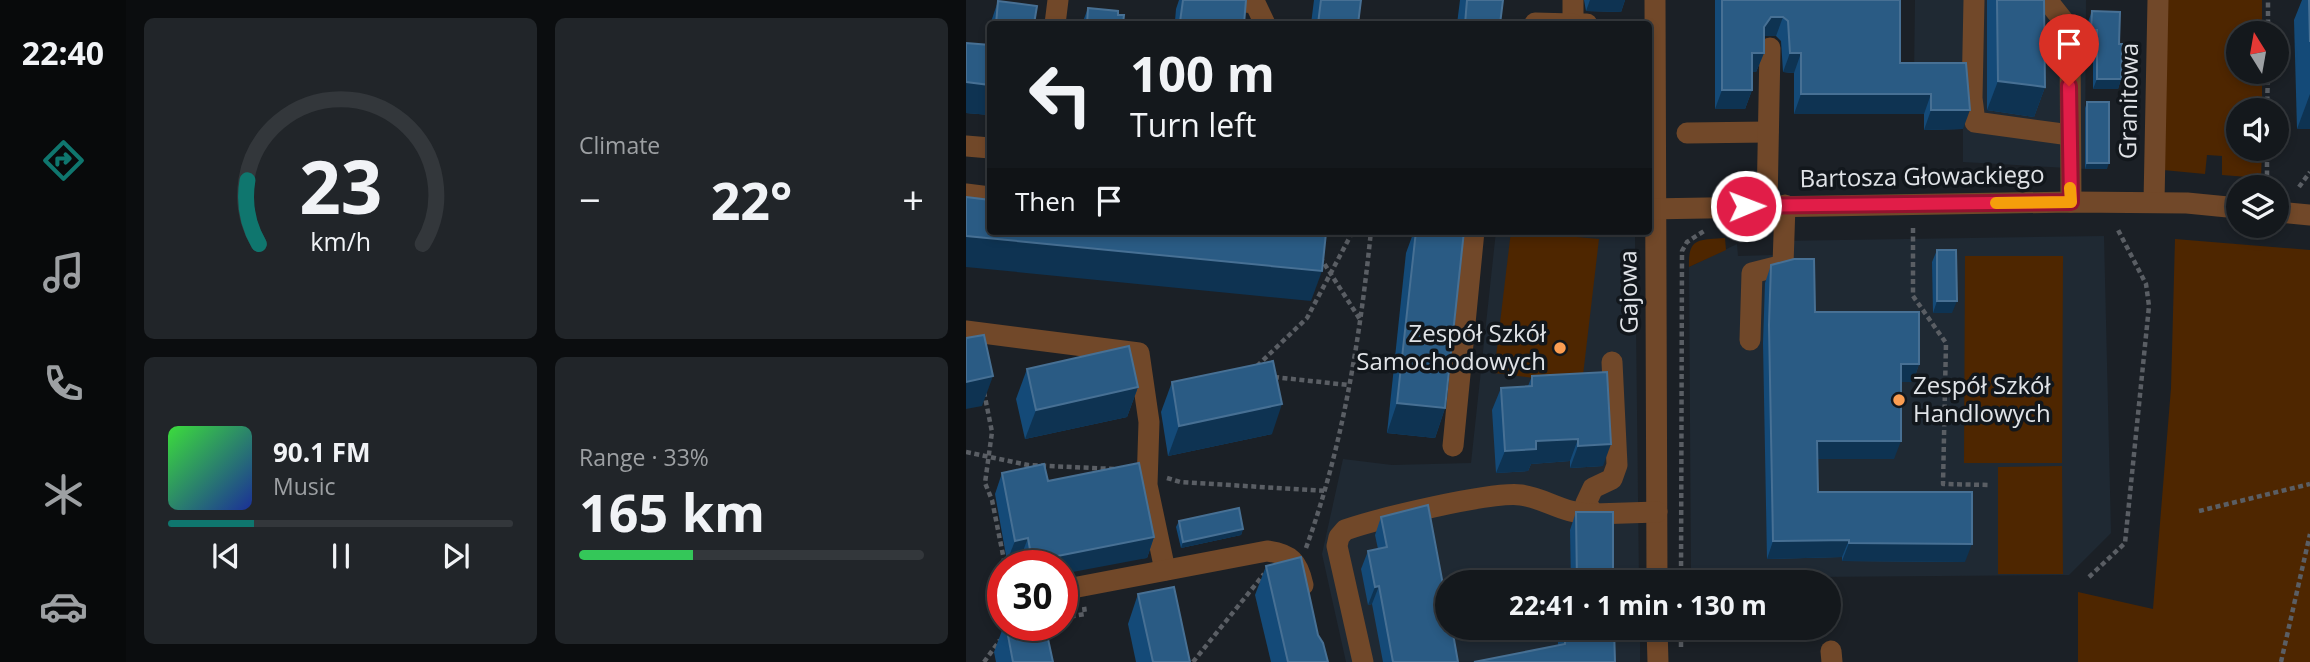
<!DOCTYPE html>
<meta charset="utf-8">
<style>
:root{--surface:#14181c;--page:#212529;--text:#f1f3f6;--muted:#9da0a3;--line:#33373b;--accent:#0f766e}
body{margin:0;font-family:"Open Sans",sans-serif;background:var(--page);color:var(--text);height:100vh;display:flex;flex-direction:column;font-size:26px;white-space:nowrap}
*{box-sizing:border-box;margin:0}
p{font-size:23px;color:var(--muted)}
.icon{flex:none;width:38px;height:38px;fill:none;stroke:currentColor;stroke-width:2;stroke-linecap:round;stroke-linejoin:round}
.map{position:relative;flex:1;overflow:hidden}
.drawer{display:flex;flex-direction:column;gap:18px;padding:18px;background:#0b0d0f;width:840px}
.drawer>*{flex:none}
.top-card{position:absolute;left:21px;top:21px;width:665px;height:214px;border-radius:7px;box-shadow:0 4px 10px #0003,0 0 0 2px var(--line);background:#14181c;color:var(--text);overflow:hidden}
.needle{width:46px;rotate:349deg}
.buttons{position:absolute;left:1260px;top:21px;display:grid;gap:14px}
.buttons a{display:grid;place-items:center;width:63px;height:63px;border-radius:50%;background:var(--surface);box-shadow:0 4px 10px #0003,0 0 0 2px var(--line);font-size:35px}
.speed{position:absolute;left:21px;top:550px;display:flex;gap:14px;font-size:35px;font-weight:700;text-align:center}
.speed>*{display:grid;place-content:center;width:91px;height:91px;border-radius:50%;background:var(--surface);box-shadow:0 4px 10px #0003,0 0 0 2px var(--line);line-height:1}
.speed .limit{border:10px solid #d22;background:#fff;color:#111}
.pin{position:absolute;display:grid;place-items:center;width:60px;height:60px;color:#fff;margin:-72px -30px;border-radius:50% 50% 50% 0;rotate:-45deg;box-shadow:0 0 7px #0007}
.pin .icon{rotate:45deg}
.me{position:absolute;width:77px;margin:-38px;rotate:89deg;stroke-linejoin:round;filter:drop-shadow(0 0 5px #0008)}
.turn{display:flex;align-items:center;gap:24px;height:147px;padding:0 28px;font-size:32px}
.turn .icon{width:91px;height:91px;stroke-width:2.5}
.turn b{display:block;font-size:49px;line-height:60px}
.then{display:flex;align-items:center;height:66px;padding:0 28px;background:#0003;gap:14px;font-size:26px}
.big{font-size:52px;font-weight:700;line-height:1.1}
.drawer .widget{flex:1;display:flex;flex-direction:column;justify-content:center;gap:10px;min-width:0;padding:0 24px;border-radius:10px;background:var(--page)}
.drawer .dial{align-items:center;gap:0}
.dial svg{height:182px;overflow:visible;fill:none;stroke:var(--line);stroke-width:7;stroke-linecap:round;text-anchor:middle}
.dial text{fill:var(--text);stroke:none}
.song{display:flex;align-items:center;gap:21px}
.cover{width:84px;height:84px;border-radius:10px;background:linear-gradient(135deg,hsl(120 70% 55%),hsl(230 70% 35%))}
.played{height:7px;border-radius:4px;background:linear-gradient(90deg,var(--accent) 25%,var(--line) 25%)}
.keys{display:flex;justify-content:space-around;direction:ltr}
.heat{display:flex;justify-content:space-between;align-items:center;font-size:38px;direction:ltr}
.charge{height:10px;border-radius:5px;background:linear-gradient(90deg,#34c759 33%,var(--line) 0)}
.drawer .tiles{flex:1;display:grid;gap:18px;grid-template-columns:repeat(2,1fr)}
.trip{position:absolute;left:469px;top:570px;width:406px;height:70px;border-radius:35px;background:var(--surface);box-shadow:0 4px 10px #0003,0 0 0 2px var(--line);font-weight:700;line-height:70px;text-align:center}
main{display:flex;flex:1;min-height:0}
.menu{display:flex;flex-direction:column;width:126px;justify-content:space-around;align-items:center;background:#080a0b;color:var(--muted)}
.menu .icon{width:49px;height:49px}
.menu .selected{color:var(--accent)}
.menu b{font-size:32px;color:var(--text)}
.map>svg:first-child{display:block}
.built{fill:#1f2933}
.green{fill:#4e2600}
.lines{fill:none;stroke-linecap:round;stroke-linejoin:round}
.path{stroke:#5a5e64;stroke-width:4.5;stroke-dasharray:5 3.5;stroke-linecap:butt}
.minor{stroke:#714829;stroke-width:21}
.wall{fill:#144a78}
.shaded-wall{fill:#0e3352}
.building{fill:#2a5b84;stroke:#477094;stroke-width:2}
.route-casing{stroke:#92132f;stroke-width:18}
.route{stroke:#e11d48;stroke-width:12}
.slow{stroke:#f59e0b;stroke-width:12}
.poi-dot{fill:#fc9e52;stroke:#12171c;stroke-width:2.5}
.labels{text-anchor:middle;stroke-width:7;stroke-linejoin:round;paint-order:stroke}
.street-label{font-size:24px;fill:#e0e3e7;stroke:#12171c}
.poi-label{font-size:24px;fill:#e0e3e7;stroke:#12171c;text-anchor:end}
</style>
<main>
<nav class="menu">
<b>22:40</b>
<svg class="icon selected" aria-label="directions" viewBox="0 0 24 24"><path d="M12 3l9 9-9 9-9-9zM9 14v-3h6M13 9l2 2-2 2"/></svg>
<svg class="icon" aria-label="music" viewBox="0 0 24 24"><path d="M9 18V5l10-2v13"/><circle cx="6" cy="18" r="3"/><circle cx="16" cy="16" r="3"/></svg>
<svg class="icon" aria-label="phone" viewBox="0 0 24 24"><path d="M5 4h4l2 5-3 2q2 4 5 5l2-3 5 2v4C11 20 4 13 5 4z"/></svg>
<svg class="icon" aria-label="climate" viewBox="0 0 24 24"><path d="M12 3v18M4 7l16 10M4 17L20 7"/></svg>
<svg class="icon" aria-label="car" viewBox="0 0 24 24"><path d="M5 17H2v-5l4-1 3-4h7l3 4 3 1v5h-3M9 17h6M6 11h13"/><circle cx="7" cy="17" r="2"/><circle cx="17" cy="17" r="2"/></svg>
</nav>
<section class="drawer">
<div class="tiles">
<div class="widget dial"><svg viewBox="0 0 100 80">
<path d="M14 69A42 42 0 1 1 86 69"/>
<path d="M14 69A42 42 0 0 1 9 41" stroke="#0f766e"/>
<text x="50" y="56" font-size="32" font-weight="700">23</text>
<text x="50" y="72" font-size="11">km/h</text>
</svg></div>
<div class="widget"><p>Climate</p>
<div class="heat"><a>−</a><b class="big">22°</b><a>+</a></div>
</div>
<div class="widget">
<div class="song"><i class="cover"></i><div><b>90.1 FM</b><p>Music</p></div></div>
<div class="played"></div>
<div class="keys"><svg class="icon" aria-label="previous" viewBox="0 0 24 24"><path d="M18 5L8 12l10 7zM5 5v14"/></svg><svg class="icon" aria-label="pause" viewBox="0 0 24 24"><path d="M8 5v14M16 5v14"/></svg><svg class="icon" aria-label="next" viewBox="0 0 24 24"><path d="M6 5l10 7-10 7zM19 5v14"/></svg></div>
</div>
<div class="widget"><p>Range · 33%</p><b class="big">165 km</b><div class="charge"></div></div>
</div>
</section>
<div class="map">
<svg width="1344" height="662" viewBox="0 0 1344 662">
<rect width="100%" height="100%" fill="#1b2026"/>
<g class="built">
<path d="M949 0H1120L1119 169 997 162V74L948 75Z"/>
<path d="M530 231H653L665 232 669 237 673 583H481V628H674V662H380L356 554 377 459 426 465 505 463Z"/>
<path d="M1138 236 1145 533 1103 575 725 578 723 267 771 244 772 256 808 255V241Z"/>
</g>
<g class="green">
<path d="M1202 0H1296V33H1272V72H1296V110H1272V149H1296L1295 178 1256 175V156L1241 155 1239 174 1197 170Z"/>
<path d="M545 231 633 239 616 384 528 373Z"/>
<path d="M759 238 760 250 723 267C722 237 733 240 759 238Z"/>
<path d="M1209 239 1344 250V662H1112V592L1187 609 1205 388Z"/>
<path d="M999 256H1097L1096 463H998Z"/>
<path d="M1096 466 1097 574H1032V467Z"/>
</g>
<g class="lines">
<g class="path">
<path d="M1302 33V0"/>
<path d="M1301 110 1302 72"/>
<path d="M1301 184V149"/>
<path d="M1333 187 1344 172"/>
<path d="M947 228V296L980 343 977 484 1024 485"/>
<path d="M354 257 395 321"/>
<path d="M291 366 341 318 387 231"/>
<path d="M308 377 382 385"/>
<path d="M18 392 26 432 19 483 26 500 39 565"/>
<path d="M0 452 62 465 148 469"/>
<path d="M201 478 214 482 361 491"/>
<path d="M1233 511 1344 484"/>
<path d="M340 548C377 446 394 338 405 231"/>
<path d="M1123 577 1159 543 1183 306 1180 284 1151 228"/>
<path d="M715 583 716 251 721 242 738 231"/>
<path d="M96 618 119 614 118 606"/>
<path d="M715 647V628"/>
<path d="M18 662 34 640"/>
<path d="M227 662 298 574"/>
<path d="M1315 662 1344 534"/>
</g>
<g class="minor">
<path d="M259 0 289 3 299 24"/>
<path d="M607 0V24H621"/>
<path d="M689 0 691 583"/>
<path d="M1008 0 1006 98 1009 122 1104 135"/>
<path d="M1081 0 1100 24 1104 45 1105 202"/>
<path d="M569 23 607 24"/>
<path d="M89 24 92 0"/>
<path d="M721 133 802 132"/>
<path d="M0 146 24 148"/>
<path d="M0 194 24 197"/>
<path d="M1188 202 1192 0"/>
<path d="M801 206 804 48"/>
<path d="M682 209 1105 202 1221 203 1272 208"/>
<path d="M1311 212 1344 215"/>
<path d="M0 331 173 353 183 422 181 485 199 570"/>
<path d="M784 340 786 273 817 265 819 205"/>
<path d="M646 362 651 465 646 479 627 488 620 503 628 514 691 512"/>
<path d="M487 446 508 231"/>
<path d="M96 590 301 551C325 554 332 562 337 585"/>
<path d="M691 628 692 662"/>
<path d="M865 651 866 662"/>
<path d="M397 662 371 546 373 537 379 530C410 519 526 491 555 495 582 499 596 514 628 514"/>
</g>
</g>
<g class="wall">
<path d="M213 0H280L278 24H196L198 20 209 21 210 9Z"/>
<path d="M348 0H395L392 24H345Z"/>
<path d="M494 0H537L534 24H491Z"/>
<path d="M618 0H659L655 12 620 11Z"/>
<path d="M749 0H934V63L997 129 958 130V114H828V73L817 72 815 41 810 36H798V53L790 72H786V90L779 109H749Z"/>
<path d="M1021 0H1078L1079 87 1068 117 1021 110Z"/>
<path d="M1336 0H1344V129H1331L1328 20Z"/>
<path d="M32 1 68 24H24V115L0 113V43L20 45 22 31Z"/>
<path d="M122 8 152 15 157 24H116Z"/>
<path d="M1126 11 1153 44 1155 79 1152 89H1127V40H1121L1122 22Z"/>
<path d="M1121 102 1141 169H1119V108Z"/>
<path d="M448 231H498L479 408 469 438 421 433 440 253Z"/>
<path d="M971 250 986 313H967L966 262Z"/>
<path d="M805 265 849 312 953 364 947 382H935L928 459H851L852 492 999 562 876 561V557L801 559 797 343 799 283Z"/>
<path d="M61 369 172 387 161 417 59 439 50 399Z"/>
<path d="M566 376 637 466 604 468V461L565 464 562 471 530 473 526 410 535 388 562 386Z"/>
<path d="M206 382 306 434 202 456 195 412Z"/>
<path d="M36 473 82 481 188 537 181 558 96 565H55L54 559 41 561 29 494Z"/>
<path d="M610 512 647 583H605L604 530Z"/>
<path d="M415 517 492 662H417L406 604 402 605 395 569 402 551 412 549 409 535Z"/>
<path d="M213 521 277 529 275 535 215 548 210 527Z"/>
<path d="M300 566 352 635 362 662H305L289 595Z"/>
<path d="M172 594 224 662H170L162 624Z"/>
<path d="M38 625H79L87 662H30L28 652Z"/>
<path d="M596 628H648L649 662 592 646V638Z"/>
</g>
<g class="shaded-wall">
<path d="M624 0H659L655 12 620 11Z"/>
<path d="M805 17H817L810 36H798V27Z"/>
<path d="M1125 30H1131L1127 40H1121Z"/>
<path d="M786 53H798L790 72H779Z"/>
<path d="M824 53H835L828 73 817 72Z"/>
<path d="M1131 79H1155L1152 89H1127Z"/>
<path d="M1032 81 1079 87 1068 117 1021 110Z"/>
<path d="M0 82 24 85V115L0 113Z"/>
<path d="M756 90H786L779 109H749Z"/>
<path d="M835 94H965L958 114H828Z"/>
<path d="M1344 94V129H1331Z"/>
<path d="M965 110H1004L997 129 958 130Z"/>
<path d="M1121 163H1143L1141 169H1119Z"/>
<path d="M0 236 356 271 345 301 0 267Z"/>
<path d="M971 301H991L986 313H967Z"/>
<path d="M935 364H953L947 382H928Z"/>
<path d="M27 376 16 406 0 409V382Z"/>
<path d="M172 387 161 417 59 439 70 410Z"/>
<path d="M431 403 479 408 469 438 421 433Z"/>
<path d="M316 404 306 434 202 456 213 426Z"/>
<path d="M612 439 604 461 565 464 562 471 530 473 539 451 570 441Z"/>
<path d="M851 441H935L928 459H844Z"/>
<path d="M645 444 637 466 604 468 612 446Z"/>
<path d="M277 529 275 535 215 548 217 542Z"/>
<path d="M188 537 181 558 96 574V565H65L66 561Z"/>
<path d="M62 538 54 559 41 561 49 541Z"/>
<path d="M883 540 876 557 801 559 807 541Z"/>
<path d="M883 543 1006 544 999 562 876 561Z"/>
<path d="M413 586 406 604 402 605 409 587Z"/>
</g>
<g class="building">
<path d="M217 0H280L278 24H197L198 20 214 22Z"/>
<path d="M355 0H395L392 24H352Z"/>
<path d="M501 0H537L534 24H499Z"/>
<path d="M756 0H934V63H1000L1004 110H965V94H835V53H824L822 21 817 17H805L798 27V53H786V90H756Z"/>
<path d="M1031 0H1078L1079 87 1032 81Z"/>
<path d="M1343 0H1344V42Z"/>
<path d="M32 1 71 6 68 24H30Z"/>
<path d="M122 8 152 11V15H158L157 24H121Z"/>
<path d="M1126 11 1154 12 1153 44H1156L1155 79H1131V30H1125Z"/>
<path d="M0 43 24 45V85L0 82Z"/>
<rect x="1121" y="102" width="22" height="61"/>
<path d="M0 197 24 200V231H345L360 233 356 271 0 236Z"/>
<path d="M450 231H498L479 408 431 403Z"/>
<path d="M971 250H990L991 301H971Z"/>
<path d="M828 259H848L849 312H953V364H935V441H851L852 492H1006V544L883 543V540L807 541 803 325 805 265Z"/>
<path d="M18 335 27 376 0 382V338Z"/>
<path d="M163 346 172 387 70 410 61 369Z"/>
<path d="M307 361 316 404 213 426 206 382Z"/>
<path d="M641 372 645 444 612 446V439L570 441V449L539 451 535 388 566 386V376Z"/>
<path d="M173 463 188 537 66 561 62 538 49 541 36 473 78 464 82 481Z"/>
<path d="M462 505 481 606V628H486L492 662H427L413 586 409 587 402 551 421 547 415 517Z"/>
<path d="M273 508 277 529 217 542 213 521Z"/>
<path d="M610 512H647V583H611Z"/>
<path d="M335 557 352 635 357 643 362 662H322L300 566Z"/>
<path d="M208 587 224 662H187L172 594Z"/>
<path d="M40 625H79L87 662H47Z"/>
<path d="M599 628H648L649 662H508L599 644Z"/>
</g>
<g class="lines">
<g class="route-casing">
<path id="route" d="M780 206 1105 202 1103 86"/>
</g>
<use href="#route" class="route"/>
<path class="slow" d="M1030 203 1105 202 1104 188"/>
</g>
<g class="poi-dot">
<circle cx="594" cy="348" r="7"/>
<circle cx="933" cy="400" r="7"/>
</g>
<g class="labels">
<g class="street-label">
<text transform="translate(1163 101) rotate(-89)" y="8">Granitowa</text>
<text transform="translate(956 177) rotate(-1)" y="8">Bartosza Głowackiego</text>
<text transform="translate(663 292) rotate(-91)" y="8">Gajowa</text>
</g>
<g class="poi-label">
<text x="580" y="342">Zespół Szkół<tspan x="580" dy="28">Samochodowych</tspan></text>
<text x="947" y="394" text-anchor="start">Zespół Szkół<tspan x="947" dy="28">Handlowych</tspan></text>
</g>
</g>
</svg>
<div class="buttons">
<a><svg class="needle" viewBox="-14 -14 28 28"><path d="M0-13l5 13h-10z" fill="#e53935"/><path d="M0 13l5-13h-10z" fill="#9da0a3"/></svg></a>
<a><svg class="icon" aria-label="sound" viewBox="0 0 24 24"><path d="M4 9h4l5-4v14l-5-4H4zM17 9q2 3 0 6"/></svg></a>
<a><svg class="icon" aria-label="layers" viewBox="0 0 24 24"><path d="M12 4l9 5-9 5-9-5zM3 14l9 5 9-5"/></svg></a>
</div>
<div class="speed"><div class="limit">30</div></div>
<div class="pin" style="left:1103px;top:86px;background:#d93025"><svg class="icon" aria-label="arrive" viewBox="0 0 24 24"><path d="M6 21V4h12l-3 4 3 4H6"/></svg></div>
<svg class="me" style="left:780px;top:206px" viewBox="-20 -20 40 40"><circle r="17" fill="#e11d48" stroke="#fff" stroke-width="3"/><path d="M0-11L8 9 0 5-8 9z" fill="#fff"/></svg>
<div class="trip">22:41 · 1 min · 130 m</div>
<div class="top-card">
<div class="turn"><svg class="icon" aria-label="left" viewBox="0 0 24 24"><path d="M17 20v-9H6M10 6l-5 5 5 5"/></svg><div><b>100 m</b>Turn left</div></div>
<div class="then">Then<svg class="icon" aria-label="arrive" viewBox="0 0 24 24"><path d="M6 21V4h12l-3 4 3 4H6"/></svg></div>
</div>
</div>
</main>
